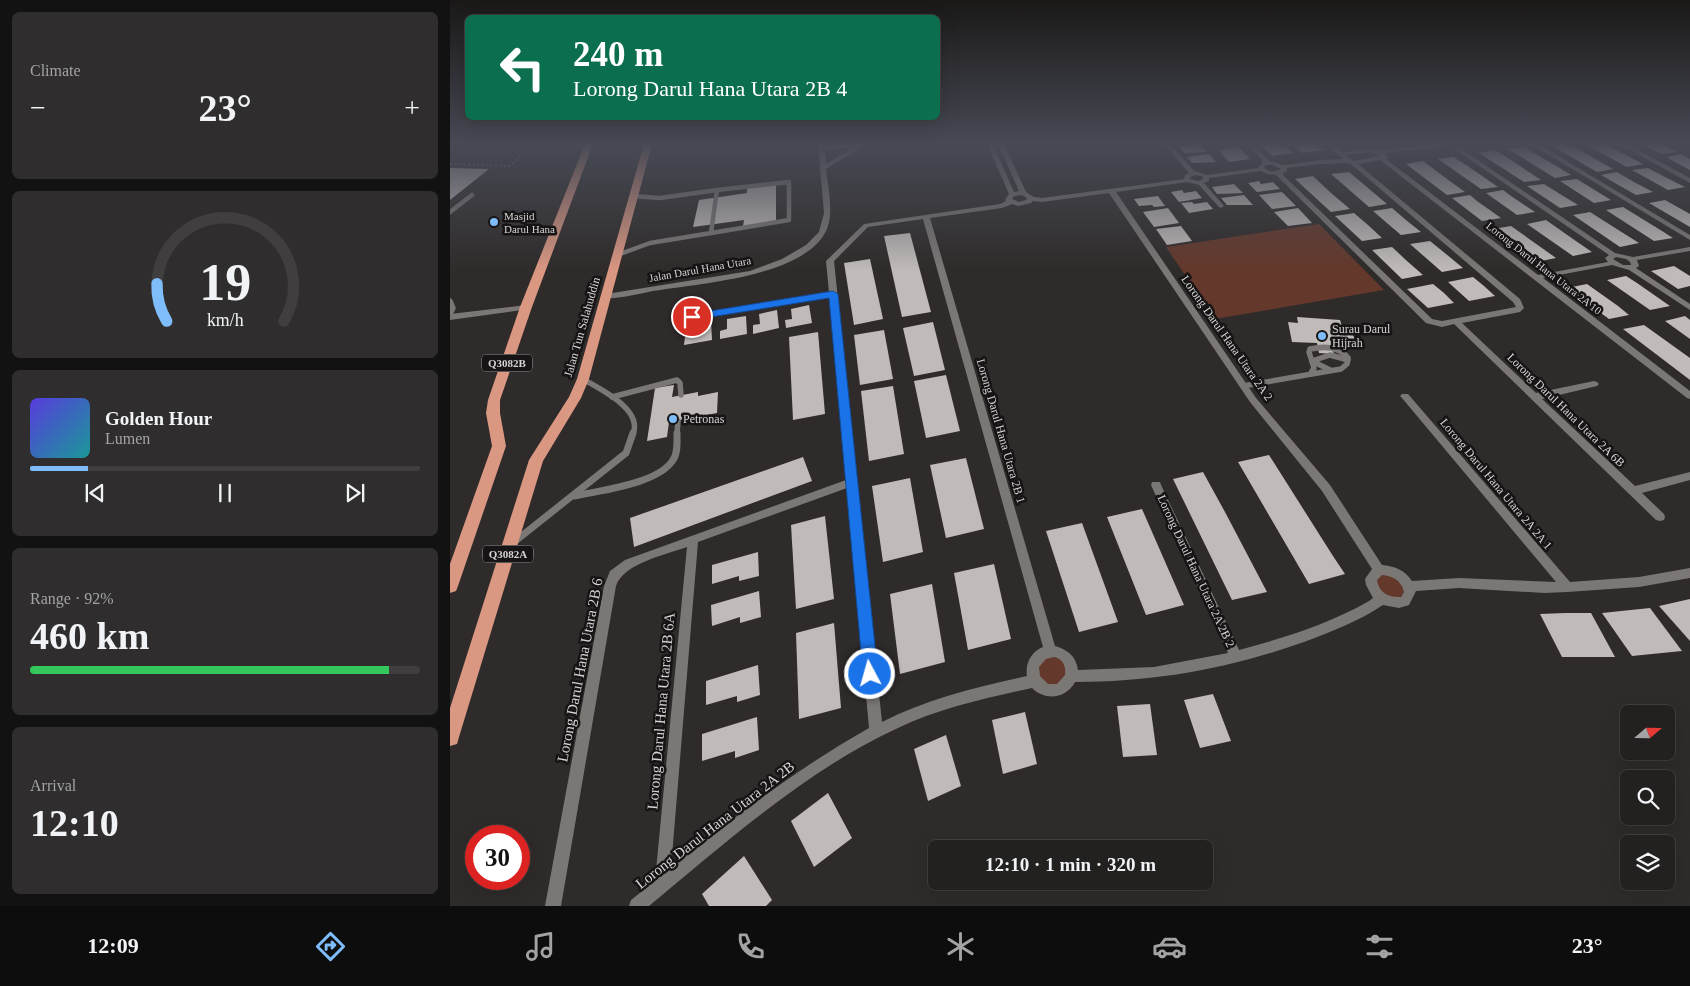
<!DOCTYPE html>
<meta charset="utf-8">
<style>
:root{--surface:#232020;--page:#2f2d2d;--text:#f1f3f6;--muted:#a3a3a5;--line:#403e3e;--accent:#7ebdf9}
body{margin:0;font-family:"Times New Roman",serif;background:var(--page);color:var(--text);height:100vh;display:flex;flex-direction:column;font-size:19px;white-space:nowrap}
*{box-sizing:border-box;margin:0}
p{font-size:16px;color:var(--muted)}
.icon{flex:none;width:28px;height:28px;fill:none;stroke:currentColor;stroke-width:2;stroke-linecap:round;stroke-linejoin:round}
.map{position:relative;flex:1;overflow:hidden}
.sheet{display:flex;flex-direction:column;gap:12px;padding:12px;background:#131212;width:450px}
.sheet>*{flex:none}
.banner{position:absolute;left:15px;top:15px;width:475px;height:105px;border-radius:8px;box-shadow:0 5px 20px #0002,0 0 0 1px var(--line);background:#0b6e4f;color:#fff;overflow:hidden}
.needle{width:32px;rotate:70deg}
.tools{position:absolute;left:1170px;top:705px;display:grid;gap:10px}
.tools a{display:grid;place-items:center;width:55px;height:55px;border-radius:8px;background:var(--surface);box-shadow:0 5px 20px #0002,0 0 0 1px var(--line);font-size:25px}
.speed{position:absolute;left:15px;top:825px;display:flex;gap:10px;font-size:25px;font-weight:700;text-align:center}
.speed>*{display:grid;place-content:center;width:65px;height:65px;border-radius:50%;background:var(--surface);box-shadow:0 5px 20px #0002,0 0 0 1px var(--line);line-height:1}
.speed .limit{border:8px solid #d22;background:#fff;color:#111}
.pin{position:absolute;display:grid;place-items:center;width:42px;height:42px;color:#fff;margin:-21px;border:2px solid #fff;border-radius:50%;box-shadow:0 1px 5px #0007}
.me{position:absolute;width:55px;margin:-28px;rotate:354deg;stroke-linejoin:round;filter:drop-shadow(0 0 4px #0008)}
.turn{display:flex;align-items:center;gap:18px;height:105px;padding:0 25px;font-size:22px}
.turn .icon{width:65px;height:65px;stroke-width:2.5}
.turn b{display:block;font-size:35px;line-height:42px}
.big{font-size:38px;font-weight:700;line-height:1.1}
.sheet .tile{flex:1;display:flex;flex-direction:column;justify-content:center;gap:8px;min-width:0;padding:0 18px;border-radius:8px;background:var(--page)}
.sheet .dial{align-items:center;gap:0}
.dial svg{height:130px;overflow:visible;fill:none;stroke:var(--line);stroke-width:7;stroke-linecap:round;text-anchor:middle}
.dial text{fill:var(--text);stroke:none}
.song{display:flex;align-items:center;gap:15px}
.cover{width:60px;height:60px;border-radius:8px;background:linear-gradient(135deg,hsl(250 70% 55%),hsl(180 70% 35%))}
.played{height:5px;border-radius:2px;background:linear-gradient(90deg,var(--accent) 15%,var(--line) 15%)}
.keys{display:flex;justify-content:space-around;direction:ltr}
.heat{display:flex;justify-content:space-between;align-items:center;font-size:28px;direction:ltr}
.charge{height:8px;border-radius:4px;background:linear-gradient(90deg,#34c759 92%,var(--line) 0)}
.trip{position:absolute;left:478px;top:840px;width:285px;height:50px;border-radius:8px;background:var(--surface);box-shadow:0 5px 20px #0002,0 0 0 1px var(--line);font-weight:700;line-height:50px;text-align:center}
.tab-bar{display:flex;height:80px;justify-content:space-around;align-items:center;background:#0e0d0d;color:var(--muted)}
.tab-bar .icon{width:35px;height:35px}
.tab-bar .selected{color:var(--accent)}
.tab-bar b{font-size:22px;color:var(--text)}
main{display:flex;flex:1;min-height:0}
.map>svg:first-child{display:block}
.green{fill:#64382b}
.building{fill:#c0bbb9}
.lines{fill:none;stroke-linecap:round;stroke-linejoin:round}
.path{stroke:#716d6c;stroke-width:2;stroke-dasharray:2 2.5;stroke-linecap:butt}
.service-far2{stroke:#7b7775;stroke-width:4.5}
.service-far1{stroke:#7b7775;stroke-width:5.5}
.service{stroke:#7b7775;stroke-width:7}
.minor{fill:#7b7775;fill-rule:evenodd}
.trunk{fill:#da9782;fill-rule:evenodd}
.route{fill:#1a73e8;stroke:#114b97}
.poi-dot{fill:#7ebdf9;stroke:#161414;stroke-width:2}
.labels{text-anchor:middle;stroke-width:5;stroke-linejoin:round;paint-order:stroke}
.far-poi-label{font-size:11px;fill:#d7d4d4;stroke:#161414;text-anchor:start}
.far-street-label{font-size:11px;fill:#d7d4d4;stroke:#161414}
.shield{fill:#161414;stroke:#9d9a9a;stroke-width:1}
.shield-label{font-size:11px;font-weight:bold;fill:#d7d4d4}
.street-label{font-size:12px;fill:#d7d4d4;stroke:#161414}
.poi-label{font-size:12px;fill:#d7d4d4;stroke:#161414;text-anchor:start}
.near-street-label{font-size:15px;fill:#d7d4d4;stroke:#161414}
</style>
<main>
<section class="sheet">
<div class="tile"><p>Climate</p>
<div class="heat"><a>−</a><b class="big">23°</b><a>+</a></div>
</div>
<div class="tile dial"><svg viewBox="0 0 100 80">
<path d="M14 69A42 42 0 1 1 86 69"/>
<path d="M14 69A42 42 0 0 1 8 46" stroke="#7ebdf9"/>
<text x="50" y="56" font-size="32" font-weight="700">19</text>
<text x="50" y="72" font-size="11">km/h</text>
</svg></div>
<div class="tile">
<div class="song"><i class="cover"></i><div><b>Golden Hour</b><p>Lumen</p></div></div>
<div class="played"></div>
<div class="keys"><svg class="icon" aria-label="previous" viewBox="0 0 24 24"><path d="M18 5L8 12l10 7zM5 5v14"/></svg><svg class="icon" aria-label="pause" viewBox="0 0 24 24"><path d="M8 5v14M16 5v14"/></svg><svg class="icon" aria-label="next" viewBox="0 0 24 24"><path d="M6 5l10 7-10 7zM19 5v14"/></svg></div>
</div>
<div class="tile"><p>Range · 92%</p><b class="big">460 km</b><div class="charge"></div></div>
<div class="tile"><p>Arrival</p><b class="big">12:10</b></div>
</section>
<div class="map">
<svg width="1240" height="906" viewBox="0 0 1240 906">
<rect width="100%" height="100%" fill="#2f2b2a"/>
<g class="green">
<path d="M869 224 934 290 765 319 716 247Z"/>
<path d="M935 574 949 580 954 591C951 601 942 597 934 595L926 585 928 577Z"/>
<circle cx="602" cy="671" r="14"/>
</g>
<g class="building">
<path d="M750 144 757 152 734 153 729 147Z"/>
<path d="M833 144 843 153 822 156 811 145Z"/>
<path d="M842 144H866L873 150 852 153Z"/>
<path d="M1099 144H1119L1163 169 1147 172Z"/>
<path d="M1135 144H1155L1193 164 1177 167Z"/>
<path d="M1192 144H1211L1227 152 1211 154Z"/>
<path d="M789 147 800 159 779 162 768 150Z"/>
<path d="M1074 147 1113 170 1121 175 1105 178 1058 149Z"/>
<path d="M1045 150 1067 164 1091 180 1074 182 1029 153Z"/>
<path d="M759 154 766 162 742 163 737 157Z"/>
<path d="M1231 154 1240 159V170L1216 157Z"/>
<path d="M1004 157 1025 171 1048 187 1031 189 988 159Z"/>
<path d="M973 161 993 176 1015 192 997 195 956 164Z"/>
<path d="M0 168 39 169 0 200Z"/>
<path d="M1198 168 1215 177 1235 187 1218 190 1182 170Z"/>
<path d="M899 172 937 204 919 207 881 174Z"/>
<path d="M1167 172 1184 182 1203 192 1186 195 1151 175Z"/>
<path d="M863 176 881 193 900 209 881 212 845 179Z"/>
<path d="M1127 179 1143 189 1161 200 1144 203 1110 181Z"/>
<path d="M809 181 811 184 823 182 830 189 807 192 798 183Z"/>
<path d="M326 182V222L293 226 294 220 243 227 249 200 297 193V186Z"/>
<path d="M784 184 793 193 767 194 762 187Z"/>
<path d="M1094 184 1110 194 1128 205 1110 208 1077 186Z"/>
<path d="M732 190 734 193 746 191 752 198 729 202 721 192Z"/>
<path d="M1053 190 1061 196 1085 212 1067 215 1036 193Z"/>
<path d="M832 192 846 206 822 209 809 195Z"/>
<path d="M794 195 803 205H777L771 198Z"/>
<path d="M1020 195 1027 201 1051 218 1032 221 1002 198Z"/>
<path d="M708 196 715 206 704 207 702 205 689 206 684 199Z"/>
<path d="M1215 200 1240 214V227L1199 203Z"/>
<path d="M742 202 744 204 757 202 763 209 739 213 731 203Z"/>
<path d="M1173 207 1212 231 1223 238 1204 241 1156 210Z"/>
<path d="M718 208 729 223 704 227 693 212Z"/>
<path d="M848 208 862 223 838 226 824 212Z"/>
<path d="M942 208 956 220 971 232 951 235 923 211Z"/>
<path d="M1140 212 1151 219 1189 243 1170 247 1123 215Z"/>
<path d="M904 213 918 225 932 238 912 241 885 216Z"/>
<path d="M1096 220 1123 239 1142 252 1123 256 1077 224Z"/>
<path d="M731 226 742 241 717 245 706 229Z"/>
<path d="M1061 226 1071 233 1106 258 1086 262 1043 229Z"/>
<path d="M460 233 481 312 452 317 434 236Z"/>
<path d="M980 241 996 254 1013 268 992 272 960 244Z"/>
<path d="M942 247 957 261 973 275 952 279 922 250Z"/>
<path d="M420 259 433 319 404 325 394 263Z"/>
<path d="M1224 266 1240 276V286L1228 289 1201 271Z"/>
<path d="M1176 276 1187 283 1220 306 1200 310 1157 280Z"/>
<path d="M1023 277 1034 286 1045 296 1019 301 998 282Z"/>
<path d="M983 284 994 293 1004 303 978 308 957 289Z"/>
<path d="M1137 284 1168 306 1179 315 1159 319 1117 288Z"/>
<path d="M359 305 362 323 336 328 335 320 342 319 341 309Z"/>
<path d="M327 310 329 328 303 334V325L310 324 309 314Z"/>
<path d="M296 316 297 334 270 339V331L277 329V319Z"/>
<path d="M1235 316 1240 320V339L1215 321Z"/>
<path d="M847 317 890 320 893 330H901L907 345 881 344 884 354 869 353 867 343 842 342 838 322 848 323Z"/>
<path d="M261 321 262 340 234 345 235 337 242 335V325Z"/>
<path d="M483 322 495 370 464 376 453 328Z"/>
<path d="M1194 325 1240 358V380L1173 329Z"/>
<path d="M434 330 443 379 410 385 404 335Z"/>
<path d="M368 332 375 414 343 420 339 337Z"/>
<path d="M496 375 510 431 476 438 464 381Z"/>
<path d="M224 385 222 397 248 392V396L268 392 267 413 219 422 217 437 197 441 205 388Z"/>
<path d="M443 386 454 454 419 461 411 391Z"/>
<path d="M819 455 883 556 895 574 859 584 788 462Z"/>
<path d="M353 457 362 481 184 547 180 518Z"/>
<path d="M516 458 534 529 496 538 480 465Z"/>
<path d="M753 472 775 512 817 592 782 600 723 479Z"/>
<path d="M460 478 473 552 433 562 422 486Z"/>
<path d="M692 509 734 605 696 615 657 517Z"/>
<path d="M375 516 384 599 346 609 341 525Z"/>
<path d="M632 523 668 622 629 632 596 531Z"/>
<path d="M308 552 309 576 289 581V576L262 584V565Z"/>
<path d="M544 564 561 639 518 650 504 573Z"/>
<path d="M482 584 495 662 450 674 440 594Z"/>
<path d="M309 591 311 617 290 623V617L262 626 261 605Z"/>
<path d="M1240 599V641L1209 606Z"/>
<path d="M1200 608 1232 651 1182 656 1152 613Z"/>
<path d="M1115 613H1141L1165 657H1112L1090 614Z"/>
<path d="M384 623 391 708 349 719 346 633Z"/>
<path d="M308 665 310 695 287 702V696L256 705V681Z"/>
<path d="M763 694 781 741 750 748 734 700Z"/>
<path d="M700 704 707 755 673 757 667 706Z"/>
<path d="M575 712 587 764 553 774 542 720Z"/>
<path d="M307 717 309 750 285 758V751L252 761V734Z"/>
<path d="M496 735 511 786 478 801 464 749Z"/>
<path d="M378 793 402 838 364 867 341 821Z"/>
<path d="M294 856 322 900 316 906H259L252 894Z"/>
</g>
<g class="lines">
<path class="path" d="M0 164 59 166 85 144"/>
<g class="service-far2">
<path d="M0 212 22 195"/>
<path d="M261 233 339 220V182L267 190"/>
<path d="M167 255 200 243 261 233 267 190 210 198 183 196"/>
</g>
<g class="service-far1">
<path d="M0 301 3 308 0 314"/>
<path d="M880 370 862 361 880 355 898 360"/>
<path d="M133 379C151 390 193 409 183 434"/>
<path d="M793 386 891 369 897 364 898 358C889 346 874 346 860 349L859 352 864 368 861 373"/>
<path d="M162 397 227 380 230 383 231 395"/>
<path d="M227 434 228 421"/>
</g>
<g class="service">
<path d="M125 496C151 490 208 484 223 460 228 453 227 442 227 433"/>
<path d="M64 542 176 453 183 433"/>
</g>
<g class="minor">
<path d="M368 144H374V147L417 144 376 169C378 188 385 215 375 233 351 276 254 283 210 290 195 292 167 300 153 298L152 296 156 294 300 271 332 259 356 245 369 232 374 213ZM404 147 376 164 375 150Z"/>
<path d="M537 144H543L564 192 569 191 548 144H554L576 192 584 197 592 198 734 179 735 175 739 173 714 144H720L744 171 757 175 808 168 813 161 796 144H802L820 161 834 165 871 160 893 159 875 144H882L893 152 922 148 927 150 993 144V146L991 147 933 153 938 157 936 159 1088 275 1158 262 1155 258 1159 255 1006 150V148H1010L1165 253 1183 257 1240 247V251L1187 260 1189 266 1186 268 1240 304V310L1179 270 1162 265 1093 278 1240 391V399L1237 398 930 160 908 164 1070 299 1074 308 1070 312 1012 323 1086 393 1144 381 1147 382 1149 384 1147 386 1092 399 1185 486 1240 472V480L1192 493 1214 514 1215 517 1214 520 1210 521 1206 520 1004 324 992 327 976 323 826 175 817 174 811 171 759 178V181L754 183 774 206 771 208 769 207 749 185 737 182 666 192 806 398 880 485 932 565C944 566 955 570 962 581L1009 578 1106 582 952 398 950 396 952 394H958L1120 582 1189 577 1240 568V578L1189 587 1117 592 1095 593 1009 588 966 591 959 605 949 608 933 605C909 621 881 632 854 642 778 669 705 682 625 682 616 699 595 701 582 688 537 698 490 708 448 728 358 769 275 843 199 906H179L181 900 205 881 237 547C215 555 174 563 166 586L111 906H95L154 586 160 571 175 560 396 480 380 297 242 320 238 317 242 314 379 292 376 261 414 224 550 204 556 201 555 200 559 194ZM921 152 929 156 904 161 895 155ZM897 163 901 164 1063 302 1066 307 992 321 982 319 832 174 837 171V168L871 164ZM816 165H823L831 169 822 172 814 168ZM745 175 752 176 753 179 748 181 740 179V177ZM659 193 800 402 872 491 922 569 915 579 916 585 923 598 919 601C879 624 834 638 789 650L711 485 710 482H702L701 485 778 653 704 667 628 670C626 656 618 650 605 646L480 218 552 208 562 204 568 206 581 203 583 201 592 202ZM572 195 577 198 576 200 569 202 562 199 564 196ZM473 219 593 647C581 652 575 663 577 676 527 687 477 699 432 722L384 261 418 227ZM1166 257 1176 259 1180 262 1181 265H1173L1163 259ZM397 488 419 728C348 768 284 817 221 868L248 542ZM932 575C943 576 951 580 954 592L951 597C939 598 929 593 927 580ZM604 657C613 659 616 666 615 675L607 684H598L590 676 589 667 596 659Z"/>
<path d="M1081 144H1088L1240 235V240Z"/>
<path d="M1169 144H1177L1240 178V183Z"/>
<path d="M76 305H79V309L0 320V314Z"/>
</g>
<g class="trunk">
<path d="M135 144H143L82 307 50 400V413L56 446 8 586 6 591 0 593V564L42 446 36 413 38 400 70 307Z"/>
<path d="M194 144H202L139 379 131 398 93 461 9 737 7 744 0 746V708L79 460 119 397 127 379Z"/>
</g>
</g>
<linearGradient id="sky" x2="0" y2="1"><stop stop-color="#1a1817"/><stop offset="0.53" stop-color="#474a55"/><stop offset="1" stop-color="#474a55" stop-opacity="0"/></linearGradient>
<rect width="1240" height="271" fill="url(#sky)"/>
<path class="route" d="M383 291 388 294 428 674 426 679 420 681 415 679 413 674 379 298 242 320 237 317 242 314Z"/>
<g class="poi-dot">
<circle cx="44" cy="222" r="5"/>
<circle cx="872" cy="336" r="5"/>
<circle cx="223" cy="419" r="5"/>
</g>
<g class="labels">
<g class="far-poi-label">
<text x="54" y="220">Masjid<tspan x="54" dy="13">Darul Hana</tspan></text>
</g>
<g class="far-street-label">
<text transform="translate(1094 268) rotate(38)" y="4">Lorong Darul Hana Utara 2A 10</text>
<text transform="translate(250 269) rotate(-10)" y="4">Jalan Darul Hana Utara</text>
</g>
<g class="shield">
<rect x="32" y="354.5" width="50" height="17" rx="4"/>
<rect x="33" y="545.5" width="50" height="17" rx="4"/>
</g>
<g class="shield-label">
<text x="57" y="367">Q3082B</text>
<text x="58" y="558">Q3082A</text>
</g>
<g class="street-label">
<text transform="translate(132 327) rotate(-74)" y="4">Jalan Tun Salahuddin</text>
<text transform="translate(777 338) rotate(55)" y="4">Lorong Darul Hana Utara 2A 2</text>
<text transform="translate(1116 410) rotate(44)" y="4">Lorong Darul Hana Utara 2A 6B</text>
<text transform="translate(551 431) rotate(74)" y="4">Lorong Darul Hana Utara 2B 1</text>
<text transform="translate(1046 484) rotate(50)" y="4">Lorong Darul Hana Utara 2A 2A 1</text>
<text transform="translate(746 571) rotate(65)" y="4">Lorong Darul Hana Utara 2A 2B 2</text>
</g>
<g class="poi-label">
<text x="882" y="333">Surau Darul<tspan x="882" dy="14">Hijrah</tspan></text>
<text x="233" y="423">Petronas</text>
</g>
<g class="near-street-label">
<text transform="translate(130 670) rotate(-79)" y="5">Lorong Darul Hana Utara 2B 6</text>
<text transform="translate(211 711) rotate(-85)" y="5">Lorong Darul Hana Utara 2B 6A</text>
<text transform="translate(265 825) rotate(-38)" y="5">Lorong Darul Hana Utara 2A 2B</text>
</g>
</g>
</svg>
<div class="tools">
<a><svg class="needle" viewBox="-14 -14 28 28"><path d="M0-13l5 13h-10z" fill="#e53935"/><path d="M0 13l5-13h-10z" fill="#a3a3a5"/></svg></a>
<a><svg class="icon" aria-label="search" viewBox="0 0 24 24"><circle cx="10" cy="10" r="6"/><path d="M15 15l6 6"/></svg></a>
<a><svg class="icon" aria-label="layers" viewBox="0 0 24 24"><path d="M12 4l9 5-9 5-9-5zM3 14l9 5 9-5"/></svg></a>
</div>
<div class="speed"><div class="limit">30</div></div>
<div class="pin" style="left:242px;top:317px;background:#d93025"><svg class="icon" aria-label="arrive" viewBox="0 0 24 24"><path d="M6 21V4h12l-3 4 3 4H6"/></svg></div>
<svg class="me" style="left:420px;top:674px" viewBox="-20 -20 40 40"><circle r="17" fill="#1a73e8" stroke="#fff" stroke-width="3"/><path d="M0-11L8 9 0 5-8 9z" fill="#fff"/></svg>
<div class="trip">12:10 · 1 min · 320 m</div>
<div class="banner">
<div class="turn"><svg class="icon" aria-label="left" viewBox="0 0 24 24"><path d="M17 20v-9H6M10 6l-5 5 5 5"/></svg><div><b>240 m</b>Lorong Darul Hana Utara 2B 4</div></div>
</div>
</div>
</main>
<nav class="tab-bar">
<b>12:09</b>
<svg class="icon selected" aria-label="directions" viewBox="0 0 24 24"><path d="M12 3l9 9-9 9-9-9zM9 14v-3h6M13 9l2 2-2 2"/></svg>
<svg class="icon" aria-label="music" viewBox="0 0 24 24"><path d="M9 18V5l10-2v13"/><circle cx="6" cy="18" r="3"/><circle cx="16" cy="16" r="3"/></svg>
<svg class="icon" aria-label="phone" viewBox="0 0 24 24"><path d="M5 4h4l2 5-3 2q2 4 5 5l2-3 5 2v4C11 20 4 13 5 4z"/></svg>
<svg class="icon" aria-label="climate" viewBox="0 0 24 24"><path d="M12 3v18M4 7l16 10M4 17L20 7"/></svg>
<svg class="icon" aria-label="car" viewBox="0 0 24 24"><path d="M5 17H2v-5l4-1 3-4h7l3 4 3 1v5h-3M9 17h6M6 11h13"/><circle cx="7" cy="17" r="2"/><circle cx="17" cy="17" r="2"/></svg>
<svg class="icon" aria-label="filters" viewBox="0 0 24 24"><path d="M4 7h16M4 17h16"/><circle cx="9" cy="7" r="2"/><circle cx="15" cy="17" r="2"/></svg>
<b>23°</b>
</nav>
